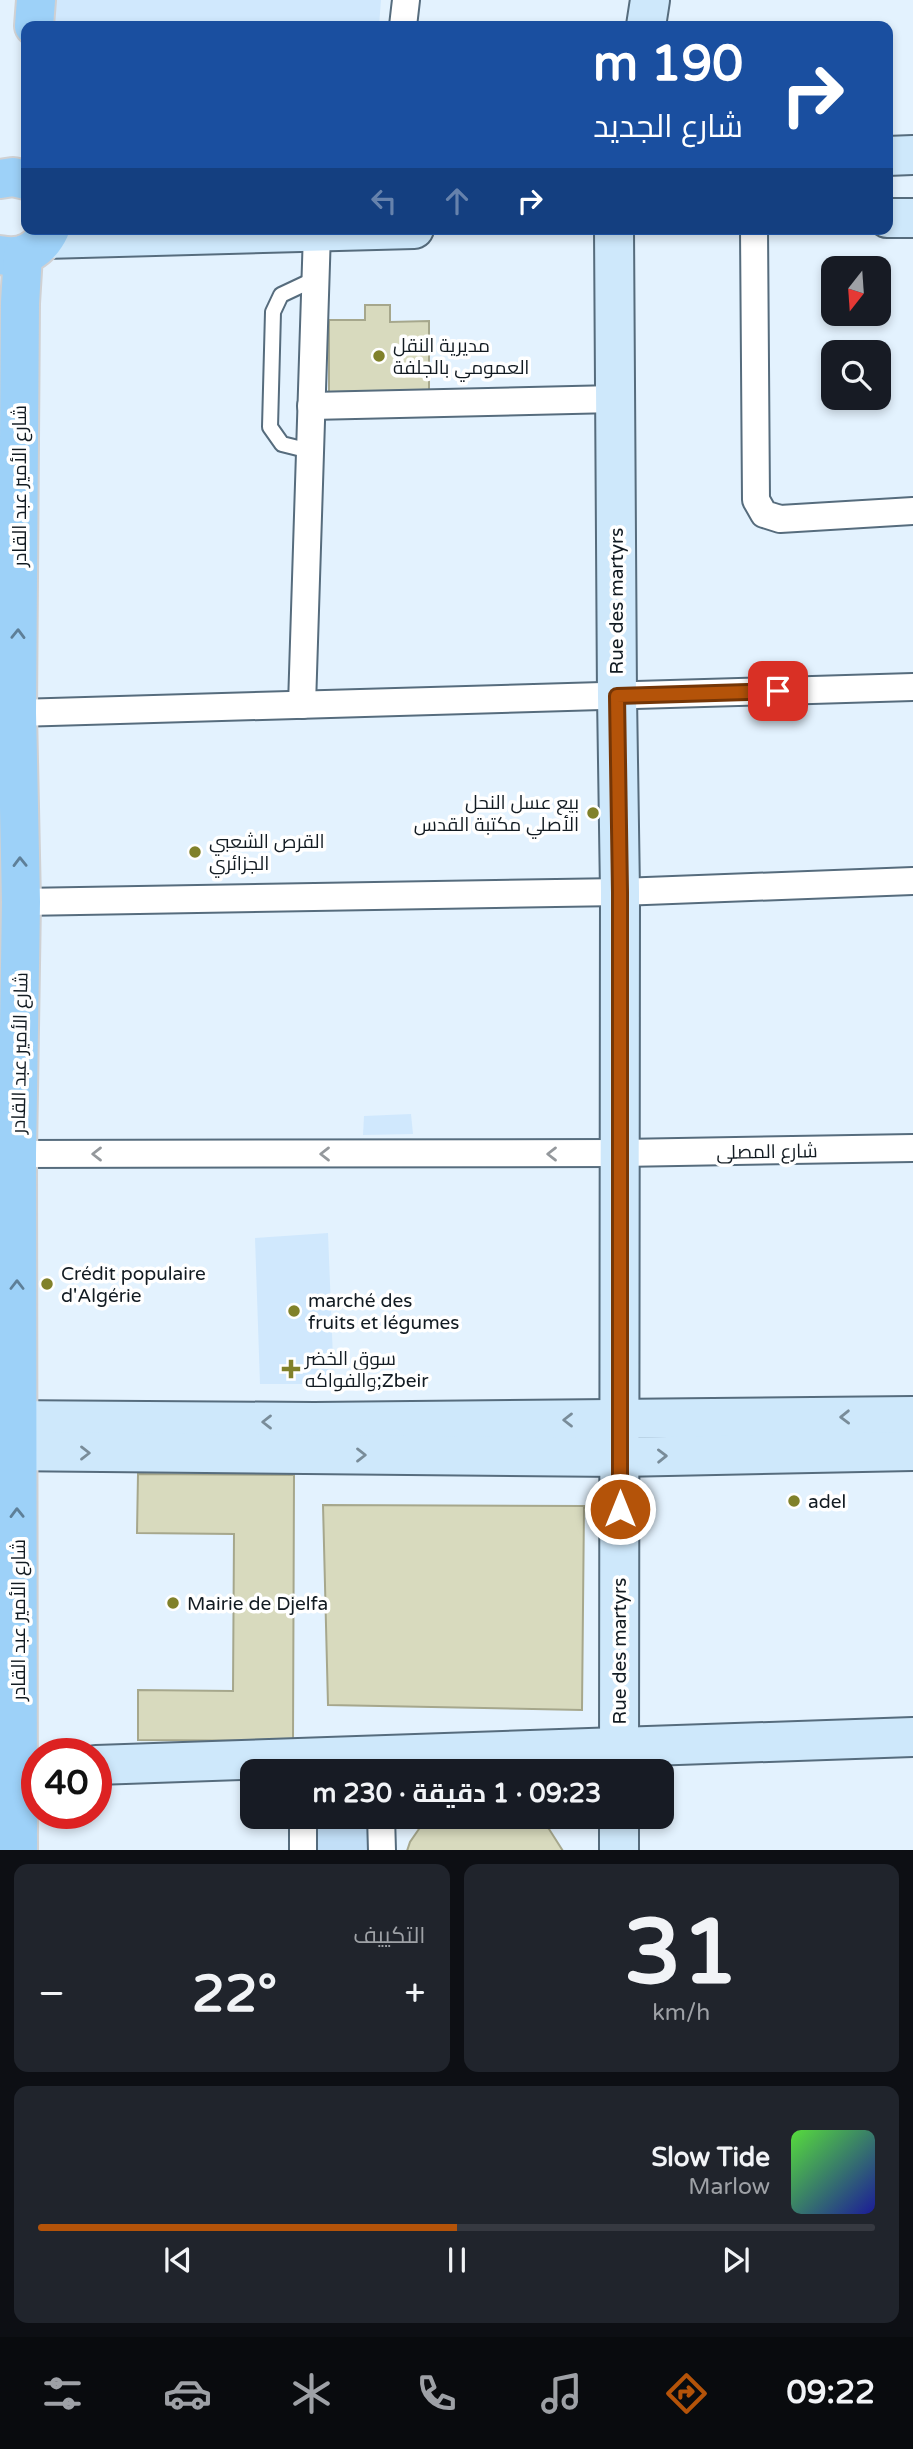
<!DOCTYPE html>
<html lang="ar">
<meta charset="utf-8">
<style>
:root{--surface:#171b24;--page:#20242c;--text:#f1f3f6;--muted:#9ea1a6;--line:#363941;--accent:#b45309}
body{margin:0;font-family:"Varela Round",Cairo,sans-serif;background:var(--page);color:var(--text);direction:rtl;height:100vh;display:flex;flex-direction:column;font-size:26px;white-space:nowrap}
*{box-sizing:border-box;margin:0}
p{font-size:23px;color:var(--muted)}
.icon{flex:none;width:38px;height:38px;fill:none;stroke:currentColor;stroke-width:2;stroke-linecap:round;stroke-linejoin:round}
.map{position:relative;height:1850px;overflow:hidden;direction:ltr}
.details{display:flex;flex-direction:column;gap:14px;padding:14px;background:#0d0f14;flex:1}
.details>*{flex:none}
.banner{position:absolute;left:21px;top:21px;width:872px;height:214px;border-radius:14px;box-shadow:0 4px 10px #0003;direction:rtl;background:#1a4fa0;color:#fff;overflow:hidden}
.needle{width:46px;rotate:197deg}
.buttons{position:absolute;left:821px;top:256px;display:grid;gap:14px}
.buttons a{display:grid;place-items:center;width:70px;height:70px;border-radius:14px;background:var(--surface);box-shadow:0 4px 10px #0003;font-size:35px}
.speed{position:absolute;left:21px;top:1738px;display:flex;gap:14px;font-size:35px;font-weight:700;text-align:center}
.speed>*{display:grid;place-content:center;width:91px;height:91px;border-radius:50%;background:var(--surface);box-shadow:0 4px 10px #0003;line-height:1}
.speed .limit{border:10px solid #d22;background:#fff;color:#111}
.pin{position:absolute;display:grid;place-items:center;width:60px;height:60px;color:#fff;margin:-30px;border-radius:14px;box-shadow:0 4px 10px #0006}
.me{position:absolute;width:77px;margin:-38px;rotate:0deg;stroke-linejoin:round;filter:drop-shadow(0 0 5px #0008)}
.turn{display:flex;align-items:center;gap:24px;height:147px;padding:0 35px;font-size:32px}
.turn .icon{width:91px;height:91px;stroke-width:2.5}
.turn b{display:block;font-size:49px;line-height:60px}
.lanes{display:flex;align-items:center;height:66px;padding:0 35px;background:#0003;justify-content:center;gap:35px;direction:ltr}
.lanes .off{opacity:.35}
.big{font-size:52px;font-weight:700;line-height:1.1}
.details .tile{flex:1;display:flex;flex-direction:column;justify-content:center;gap:10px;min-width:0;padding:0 24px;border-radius:14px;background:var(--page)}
.details .dial{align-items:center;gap:0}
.dial b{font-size:91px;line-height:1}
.song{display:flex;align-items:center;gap:21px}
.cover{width:84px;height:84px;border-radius:10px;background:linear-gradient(135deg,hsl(110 70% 55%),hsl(240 70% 35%))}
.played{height:7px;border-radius:4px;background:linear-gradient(90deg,var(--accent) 50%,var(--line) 50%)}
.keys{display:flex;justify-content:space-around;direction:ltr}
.heat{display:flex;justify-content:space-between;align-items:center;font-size:38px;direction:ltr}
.details .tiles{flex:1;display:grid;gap:14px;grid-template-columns:1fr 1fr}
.tile:last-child{grid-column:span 2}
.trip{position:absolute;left:240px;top:1759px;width:434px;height:70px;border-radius:14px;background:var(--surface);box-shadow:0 4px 10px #0003;font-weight:700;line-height:70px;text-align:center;direction:rtl}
.tabs{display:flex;height:112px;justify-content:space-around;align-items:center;background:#090b0e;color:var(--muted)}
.tabs .icon{width:49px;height:49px}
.tabs .on{color:var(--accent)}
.tabs b{font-size:32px;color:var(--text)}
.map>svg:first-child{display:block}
.built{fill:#d0e8fd}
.green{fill:#c2dff7}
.building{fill:#d8dabe;stroke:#a6a78c;stroke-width:2}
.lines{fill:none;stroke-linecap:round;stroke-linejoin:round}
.lane-casing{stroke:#566c7d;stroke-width:18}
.street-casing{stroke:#566c7d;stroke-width:30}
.secondary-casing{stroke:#566c7d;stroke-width:42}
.primary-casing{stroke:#d0d1d3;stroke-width:42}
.lane{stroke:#fff;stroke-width:14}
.street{stroke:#fff;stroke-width:26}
.secondary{stroke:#cee8fb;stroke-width:38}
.primary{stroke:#9dd1f8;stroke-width:38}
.oneway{stroke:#5e7f98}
.oneway2{stroke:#94989c}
.oneway3{stroke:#798c99}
.route-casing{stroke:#753606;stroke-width:18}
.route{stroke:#b45309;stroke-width:12}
.poi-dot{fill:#80812a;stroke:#fff;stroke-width:2.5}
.labels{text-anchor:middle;stroke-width:7;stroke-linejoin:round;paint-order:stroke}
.poi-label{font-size:19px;fill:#121b22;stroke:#fff;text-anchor:start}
.street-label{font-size:19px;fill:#121b22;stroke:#fff}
</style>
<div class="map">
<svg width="913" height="1851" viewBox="0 0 913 1851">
<rect width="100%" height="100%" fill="#e3f2fe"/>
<g class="built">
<path d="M50 0H381L379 26H48Z"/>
<path d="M411 1114 413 1134 363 1135 364 1116Z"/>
<path d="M328 1233 334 1384H260L255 1238Z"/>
</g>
<path class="green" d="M305 1817H376L377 1850H305Z"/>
<g class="building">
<path d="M365 305H390V322L429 321V391L329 392V320H365Z"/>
<path d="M138 1474 294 1475 293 1741 138 1740V1690L233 1691 234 1534 137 1533Z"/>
<path d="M323 1505 584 1506 582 1710 328 1705Z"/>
<path d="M428 1816H537L549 1829 563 1851H407L410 1842Z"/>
</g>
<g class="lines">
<g class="lane-casing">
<path id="lane" d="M310 451 282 444 270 427 273 312 281 295 315 279"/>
</g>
<g class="street-casing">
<g id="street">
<path d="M403 26 406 0"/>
<path d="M754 229 756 500 764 514 780 519 913 511"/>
<path d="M311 406 615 399"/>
<path d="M302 705 317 232"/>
<path d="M17 713 913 687"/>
<path d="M21 902 620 892 913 881"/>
<path d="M17 1154 621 1153 913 1148"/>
<path d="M303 1816V1851"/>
<path d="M381 1816 382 1851"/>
</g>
</g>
<g class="secondary-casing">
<g id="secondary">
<path d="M646 26 650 0"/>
<path d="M887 156 913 155"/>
<path d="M887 218H913"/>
<path d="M614 229 617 696 620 892 619 1771"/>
<path d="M45 239 414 229"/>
<path d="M0 1420 314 1422 913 1416"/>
<path d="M0 1451 620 1457 913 1451"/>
<path d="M96 1765 913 1737"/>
<path d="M619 1816V1851"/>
</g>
</g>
<g class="primary-casing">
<g id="primary">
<path d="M34 26 36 0"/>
<path d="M0 179 13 177 26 180"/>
<path d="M0 255C23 260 40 250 50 229"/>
<path d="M18 1851 17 1154 21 902 17 713 20 303 23 255"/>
</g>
</g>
<use href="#lane" class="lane"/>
<use href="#street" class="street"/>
<use href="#secondary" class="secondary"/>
<use href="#primary" class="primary"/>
</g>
<defs><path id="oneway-chevron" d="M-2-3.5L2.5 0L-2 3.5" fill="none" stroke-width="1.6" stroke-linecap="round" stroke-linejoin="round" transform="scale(1.75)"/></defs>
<g class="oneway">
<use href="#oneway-chevron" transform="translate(18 634) rotate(-89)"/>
<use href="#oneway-chevron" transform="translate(20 862) rotate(-91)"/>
<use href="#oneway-chevron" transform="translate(17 1285) rotate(-90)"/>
<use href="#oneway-chevron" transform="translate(17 1513) rotate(-91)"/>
</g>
<g class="oneway2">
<use href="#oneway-chevron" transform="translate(97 1154) rotate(180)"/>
<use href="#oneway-chevron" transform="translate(325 1154) rotate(180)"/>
<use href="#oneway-chevron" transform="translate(552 1154) rotate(180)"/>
</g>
<g class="oneway3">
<use href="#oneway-chevron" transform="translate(845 1417) rotate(179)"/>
<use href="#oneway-chevron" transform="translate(568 1420) rotate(180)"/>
<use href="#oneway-chevron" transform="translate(267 1422) rotate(180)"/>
<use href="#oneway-chevron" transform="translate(85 1453)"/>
<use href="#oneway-chevron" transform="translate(361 1455)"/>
<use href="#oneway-chevron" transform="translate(662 1456) rotate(-1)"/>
</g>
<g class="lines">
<g class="route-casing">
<path id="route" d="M620 1509V892L617 696 778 691"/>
</g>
<use href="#route" class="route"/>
</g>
<g class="poi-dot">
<circle cx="379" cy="356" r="7"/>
<circle cx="593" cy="813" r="7"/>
<circle cx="195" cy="852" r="7"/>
<circle cx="47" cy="1284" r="7"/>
<circle cx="294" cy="1311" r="7"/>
<path d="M287.5 1358.5h7v7h7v7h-7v7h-7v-7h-7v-7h7z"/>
<circle cx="794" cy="1501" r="7"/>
<circle cx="173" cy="1603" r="7"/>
</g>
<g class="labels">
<g class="poi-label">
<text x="393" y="352">مديرية النقل<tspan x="393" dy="22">العمومي بالجلفة</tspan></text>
<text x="579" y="809" text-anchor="end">بيع عسل النحل<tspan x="579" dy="22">الأصلي مكتبة القدس</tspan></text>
<text x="209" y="848">القرص الشعبي<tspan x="209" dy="22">الجزائري</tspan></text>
<text x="61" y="1280">Crédit populaire<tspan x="61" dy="22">d'Algérie</tspan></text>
<text x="308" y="1307">marché des<tspan x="308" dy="22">fruits et légumes</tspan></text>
<text x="305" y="1365">سوق الخضر<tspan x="305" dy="22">والفواكه;Zbeir</tspan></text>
<text x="808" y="1508">adel</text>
<text x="187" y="1610">Mairie de Djelfa</text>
</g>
<g class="street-label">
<text transform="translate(19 486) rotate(-90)" y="7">شارع الأمير عبد القادر</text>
<text transform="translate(616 601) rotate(-90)" y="7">Rue des martyrs</text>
<text transform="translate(19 1053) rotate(-89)" y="7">شارع الأمير عبد القادر</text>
<text transform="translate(767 1151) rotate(-1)" y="7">شارع المصلى</text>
<text transform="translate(18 1620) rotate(-90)" y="7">شارع الأمير عبد القادر</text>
<text transform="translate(619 1651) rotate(-90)" y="7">Rue des martyrs</text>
</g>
</g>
</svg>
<div class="buttons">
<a><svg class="needle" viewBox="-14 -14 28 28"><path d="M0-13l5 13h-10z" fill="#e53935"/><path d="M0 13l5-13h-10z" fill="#9ea1a6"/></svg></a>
<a><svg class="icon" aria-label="search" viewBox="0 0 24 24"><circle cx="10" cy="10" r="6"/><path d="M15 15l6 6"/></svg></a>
</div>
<div class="speed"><div class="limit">40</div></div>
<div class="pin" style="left:778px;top:691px;background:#d93025"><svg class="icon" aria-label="arrive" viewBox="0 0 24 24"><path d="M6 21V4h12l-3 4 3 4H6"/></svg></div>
<svg class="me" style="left:620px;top:1509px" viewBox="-20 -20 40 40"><circle r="17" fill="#b45309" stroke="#fff" stroke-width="3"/><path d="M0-11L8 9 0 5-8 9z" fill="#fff"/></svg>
<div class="trip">09:23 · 1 دقيقة · 230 m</div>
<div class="banner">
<div class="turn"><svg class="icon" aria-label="right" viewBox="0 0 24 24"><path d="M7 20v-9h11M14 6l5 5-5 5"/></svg><div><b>190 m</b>شارع الجديد</div></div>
<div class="lanes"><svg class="icon off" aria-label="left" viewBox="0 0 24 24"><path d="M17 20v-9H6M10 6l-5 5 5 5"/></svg><svg class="icon off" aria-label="ahead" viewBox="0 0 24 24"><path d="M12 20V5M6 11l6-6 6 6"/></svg><svg class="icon" aria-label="right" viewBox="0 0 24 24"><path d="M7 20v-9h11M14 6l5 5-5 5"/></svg></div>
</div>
</div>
<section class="details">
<div class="tiles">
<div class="tile dial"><b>31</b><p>km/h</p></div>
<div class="tile"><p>التكييف</p>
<div class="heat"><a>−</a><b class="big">22°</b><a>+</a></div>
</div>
<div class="tile">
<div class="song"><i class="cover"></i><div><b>Slow Tide</b><p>Marlow</p></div></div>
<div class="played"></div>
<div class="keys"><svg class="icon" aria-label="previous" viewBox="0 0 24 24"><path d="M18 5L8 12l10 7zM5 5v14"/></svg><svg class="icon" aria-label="pause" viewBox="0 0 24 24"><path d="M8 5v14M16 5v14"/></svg><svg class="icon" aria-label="next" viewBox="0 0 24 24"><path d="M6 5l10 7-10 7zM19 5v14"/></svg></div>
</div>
</div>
</section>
<nav class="tabs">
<b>09:22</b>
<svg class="icon on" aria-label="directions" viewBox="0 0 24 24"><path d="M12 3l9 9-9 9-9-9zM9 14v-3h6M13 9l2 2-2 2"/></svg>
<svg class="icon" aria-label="music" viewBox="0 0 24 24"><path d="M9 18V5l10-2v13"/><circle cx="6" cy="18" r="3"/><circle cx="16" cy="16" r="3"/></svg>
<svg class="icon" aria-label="phone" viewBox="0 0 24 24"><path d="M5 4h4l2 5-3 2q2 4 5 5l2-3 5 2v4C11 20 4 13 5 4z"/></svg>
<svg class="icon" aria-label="climate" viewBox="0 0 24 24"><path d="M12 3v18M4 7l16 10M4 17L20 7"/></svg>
<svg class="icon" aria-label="car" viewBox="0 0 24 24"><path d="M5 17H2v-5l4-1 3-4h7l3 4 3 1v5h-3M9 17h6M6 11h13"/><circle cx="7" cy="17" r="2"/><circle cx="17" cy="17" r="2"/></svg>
<svg class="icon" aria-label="filters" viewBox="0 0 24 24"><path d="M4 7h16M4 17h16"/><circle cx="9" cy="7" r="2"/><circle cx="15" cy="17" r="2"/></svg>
</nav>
